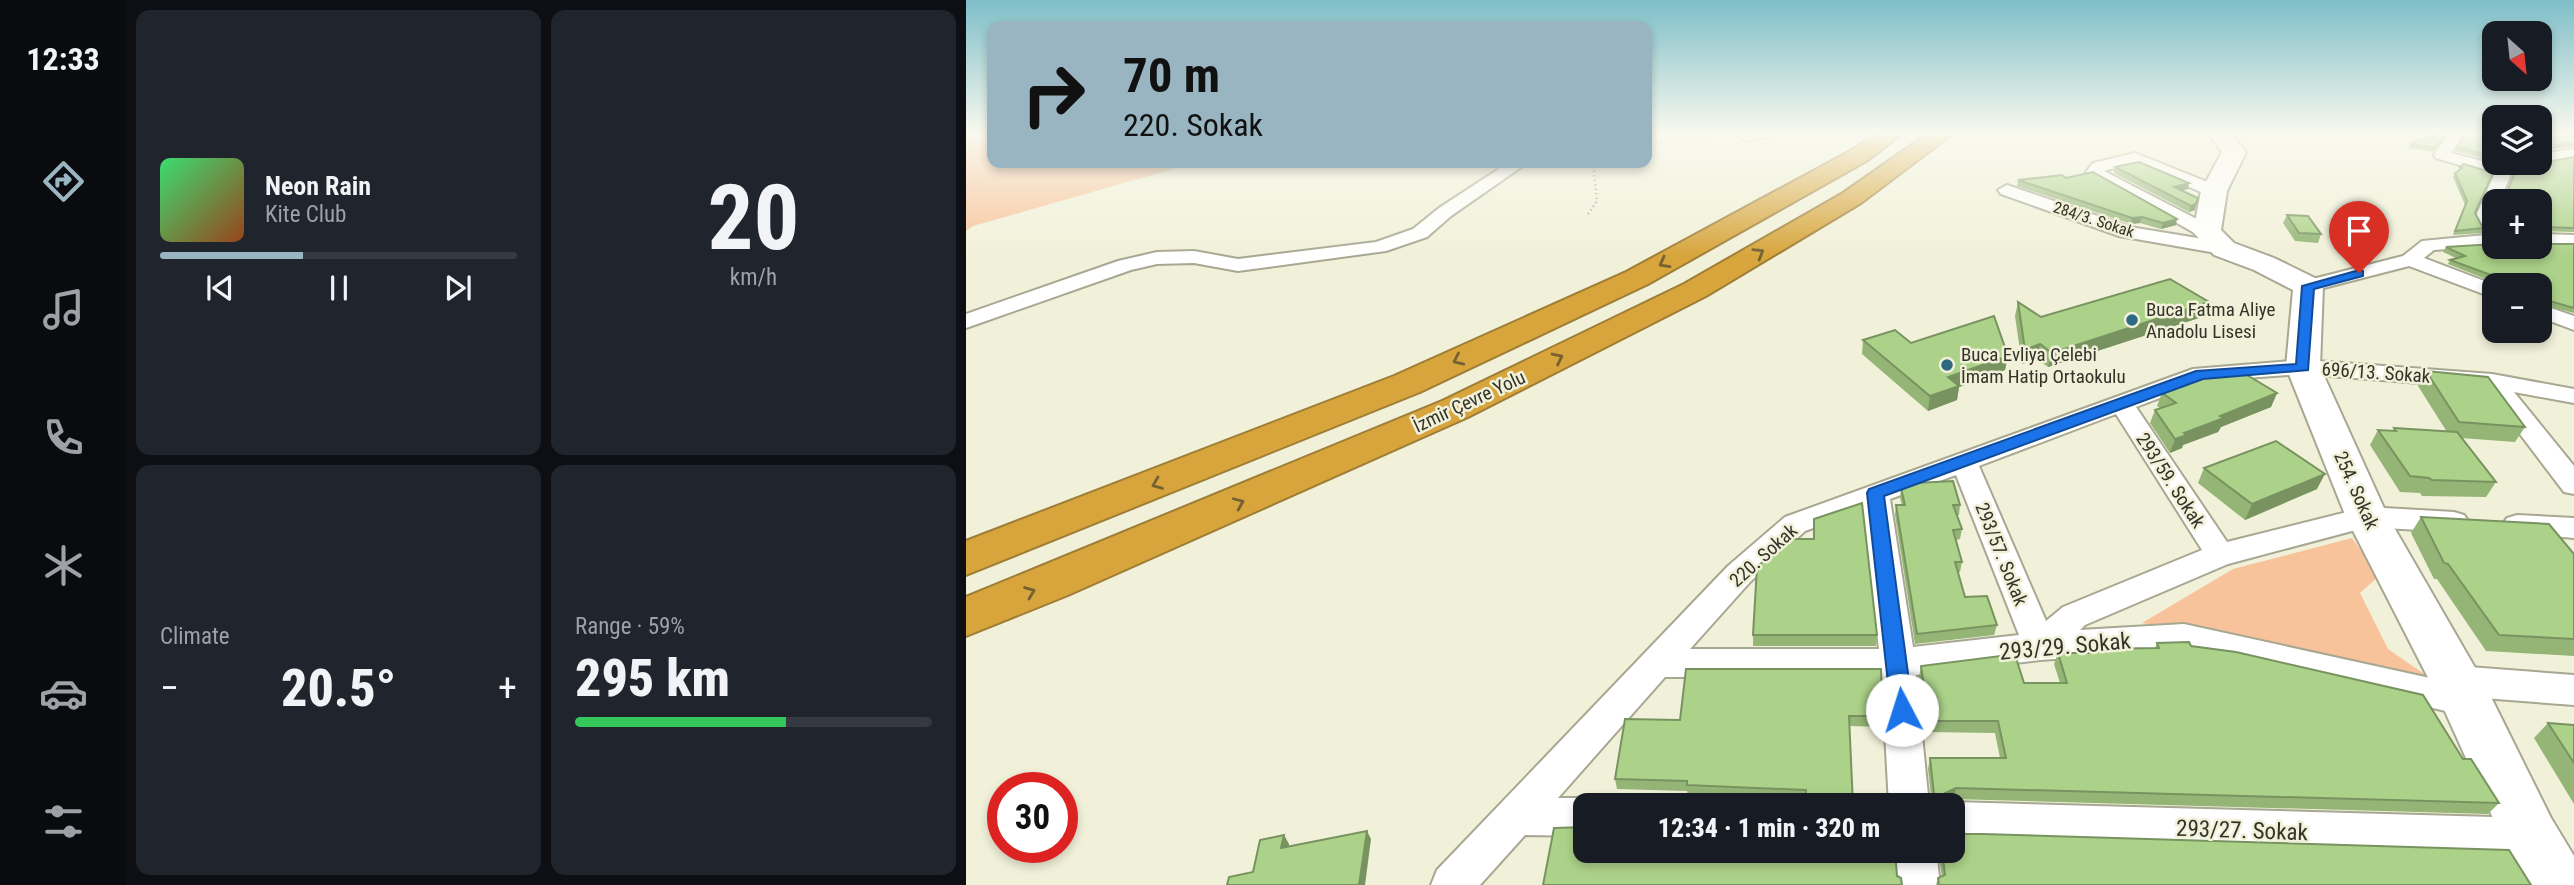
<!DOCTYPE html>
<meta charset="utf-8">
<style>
:root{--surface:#171b24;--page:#20242c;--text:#f1f3f6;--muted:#9ea1a6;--line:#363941;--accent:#99b5c1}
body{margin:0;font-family:"Roboto Condensed",sans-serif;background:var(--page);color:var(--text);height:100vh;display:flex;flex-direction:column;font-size:26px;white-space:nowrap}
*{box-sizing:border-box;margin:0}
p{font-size:23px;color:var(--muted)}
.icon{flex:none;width:38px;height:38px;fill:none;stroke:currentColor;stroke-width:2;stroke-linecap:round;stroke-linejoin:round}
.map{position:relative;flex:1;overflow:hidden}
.panel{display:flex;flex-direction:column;gap:10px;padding:10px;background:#0d0f14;width:840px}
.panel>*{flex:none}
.guide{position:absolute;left:21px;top:21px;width:665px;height:147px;border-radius:14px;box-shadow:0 4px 10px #0003;background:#99b5c1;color:#111;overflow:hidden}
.needle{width:46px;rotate:153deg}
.controls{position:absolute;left:1516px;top:21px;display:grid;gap:14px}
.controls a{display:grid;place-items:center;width:70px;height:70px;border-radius:14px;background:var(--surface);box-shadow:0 4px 10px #0003;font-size:35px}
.speed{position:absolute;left:21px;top:772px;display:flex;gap:14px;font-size:35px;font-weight:700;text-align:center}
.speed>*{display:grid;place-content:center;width:91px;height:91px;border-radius:50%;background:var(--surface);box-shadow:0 4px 10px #0003;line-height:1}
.speed .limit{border:10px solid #d22;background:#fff;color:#111}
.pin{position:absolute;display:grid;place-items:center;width:60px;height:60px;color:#fff;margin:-72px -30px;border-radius:50% 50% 50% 0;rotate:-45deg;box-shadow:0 0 7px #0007}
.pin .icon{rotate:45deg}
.me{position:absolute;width:77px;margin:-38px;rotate:355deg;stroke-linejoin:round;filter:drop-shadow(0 0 5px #0008)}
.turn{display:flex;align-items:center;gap:24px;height:147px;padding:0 21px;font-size:32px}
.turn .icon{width:91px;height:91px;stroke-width:2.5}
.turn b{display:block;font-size:49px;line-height:60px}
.big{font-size:52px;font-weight:800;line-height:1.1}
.panel .card{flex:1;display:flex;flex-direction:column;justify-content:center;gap:10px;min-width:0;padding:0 24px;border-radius:14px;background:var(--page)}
.panel .dial{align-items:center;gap:0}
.dial b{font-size:91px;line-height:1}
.song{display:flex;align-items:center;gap:21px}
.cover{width:84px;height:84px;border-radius:10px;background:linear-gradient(135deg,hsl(140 70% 55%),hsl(20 70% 35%))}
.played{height:7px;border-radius:4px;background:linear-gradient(90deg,var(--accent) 40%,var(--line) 40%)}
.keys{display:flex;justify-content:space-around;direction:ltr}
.heat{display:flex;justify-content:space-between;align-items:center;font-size:38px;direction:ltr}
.charge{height:10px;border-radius:5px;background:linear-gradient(90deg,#34c759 59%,var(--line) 0)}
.panel .tiles{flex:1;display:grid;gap:10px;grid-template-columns:repeat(2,1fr)}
.trip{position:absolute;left:607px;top:793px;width:392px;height:70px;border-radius:14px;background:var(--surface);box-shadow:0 4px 10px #0003;font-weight:800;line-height:70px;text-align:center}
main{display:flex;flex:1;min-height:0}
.tab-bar{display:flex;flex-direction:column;width:126px;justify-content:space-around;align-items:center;background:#090b0e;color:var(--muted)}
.tab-bar .icon{width:49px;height:49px}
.tab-bar .on{color:var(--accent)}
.tab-bar b{font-size:32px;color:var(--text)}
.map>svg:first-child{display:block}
.green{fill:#f8c39b}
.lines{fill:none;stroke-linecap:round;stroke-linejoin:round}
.street-casing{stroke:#a7a792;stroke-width:4}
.secondary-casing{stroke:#a7a792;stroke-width:4}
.highway-casing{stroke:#9e7d36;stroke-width:4}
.path{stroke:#8b8b7c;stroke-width:2.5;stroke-dasharray:1 3.5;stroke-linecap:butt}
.street{fill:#fff;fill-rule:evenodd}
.secondary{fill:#fff;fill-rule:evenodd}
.highway{fill:#d7a53c;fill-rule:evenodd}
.wall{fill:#94b576}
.shaded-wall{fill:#789360}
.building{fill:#acd289;stroke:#789360;stroke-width:2}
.oneway{stroke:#756131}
.route{fill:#1a73e8;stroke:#114b97;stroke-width:2}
.poi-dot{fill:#2d6981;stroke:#f1f1da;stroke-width:2.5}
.labels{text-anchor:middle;stroke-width:5;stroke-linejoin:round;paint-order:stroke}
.far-street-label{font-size:16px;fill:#33332a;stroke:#f1f1da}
.poi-label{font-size:19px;fill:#33332a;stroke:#f1f1da;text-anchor:start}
.street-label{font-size:19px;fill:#33332a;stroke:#f1f1da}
.near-street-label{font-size:23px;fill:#33332a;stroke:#f1f1da}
</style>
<main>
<nav class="tab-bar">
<b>12:33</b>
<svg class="icon on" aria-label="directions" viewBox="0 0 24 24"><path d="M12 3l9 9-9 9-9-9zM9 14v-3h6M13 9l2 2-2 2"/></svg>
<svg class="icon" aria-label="music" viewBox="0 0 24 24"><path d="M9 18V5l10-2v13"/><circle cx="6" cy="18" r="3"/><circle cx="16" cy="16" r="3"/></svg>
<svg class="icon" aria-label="phone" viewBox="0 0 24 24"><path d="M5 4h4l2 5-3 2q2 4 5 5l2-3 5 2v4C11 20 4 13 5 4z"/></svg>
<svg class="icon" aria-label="climate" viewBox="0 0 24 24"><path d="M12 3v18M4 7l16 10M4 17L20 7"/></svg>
<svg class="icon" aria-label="car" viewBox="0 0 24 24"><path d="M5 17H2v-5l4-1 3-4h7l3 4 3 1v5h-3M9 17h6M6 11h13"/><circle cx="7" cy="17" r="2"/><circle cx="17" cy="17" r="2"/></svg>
<svg class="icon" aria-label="filters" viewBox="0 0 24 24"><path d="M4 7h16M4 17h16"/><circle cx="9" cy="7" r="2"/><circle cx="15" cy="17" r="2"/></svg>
</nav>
<section class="panel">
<div class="tiles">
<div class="card">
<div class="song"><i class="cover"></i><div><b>Neon Rain</b><p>Kite Club</p></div></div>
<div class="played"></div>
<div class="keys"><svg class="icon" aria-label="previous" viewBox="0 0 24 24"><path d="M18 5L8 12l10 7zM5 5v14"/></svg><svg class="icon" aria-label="pause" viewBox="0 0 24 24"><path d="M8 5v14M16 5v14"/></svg><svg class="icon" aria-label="next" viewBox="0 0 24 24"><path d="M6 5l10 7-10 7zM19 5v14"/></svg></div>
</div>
<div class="card dial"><b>20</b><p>km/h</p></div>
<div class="card"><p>Climate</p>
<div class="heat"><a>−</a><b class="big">20.5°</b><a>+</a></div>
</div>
<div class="card"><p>Range · 59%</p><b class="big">295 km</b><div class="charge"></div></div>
</div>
</section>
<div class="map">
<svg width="1608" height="885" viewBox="0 0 1608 885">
<rect width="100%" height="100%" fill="#f1f1da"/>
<g class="green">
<path d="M0 132H26V163H228L7 226 0 231Z"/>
<path d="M1386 538 1413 576 1394 593 1422 649 1467 680 1176 623 1267 569Z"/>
</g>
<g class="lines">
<g class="street-casing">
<g id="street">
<path d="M765 132H810L807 135 781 141Z"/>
<path d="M1484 132H1499L1485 153 1532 165 1533 163H1561L1559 166 1547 169 1534 201H1528V246L1468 250 1458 258 1529 285 1528 298 1443 266 1342 292 1335 290 1332 286 1335 282 1437 256 1456 241 1519 235 1509 218 1528 175 1470 158 1468 155Z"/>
<path d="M1608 149V159L1573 164 1569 163H1573V154Z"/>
<path d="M1169 153 1254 187 1257 191 1254 195H1242L1167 163 1138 171 1248 228 1250 232 1248 236H1234L1120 172 1127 163Z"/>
<path d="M542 163H561L485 216 461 237 420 251 272 271 228 263 191 264 165 270 0 328V314L152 261 191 252 228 251 272 259 410 242 447 229 473 208Z"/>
<path d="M1041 185 1164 227 1256 242 1266 248 1256 254 1153 236 1035 194 1032 190Z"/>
<path d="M1573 234 1608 235V247L1573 246Z"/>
<path d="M1573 304 1608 316V330L1573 317Z"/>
<path d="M1337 360 1526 374 1608 389V403L1548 392 1608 466V494L1598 492 1519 388 1337 374 1239 381 1170 407 1261 542 1401 507 1488 512 1498 515 1503 522 1498 529 1488 532 1401 527 1262 564 1119 625 1114 630 1218 624 1473 680 1478 671 1490 666 1608 675V705L1517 698 1519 701 1514 712 1501 716 1218 650 1074 660 950 675 963 805H923L916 677H699L592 798H620L634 804 620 805V836L559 835 514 885H465L471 870 762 566 819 517 1227 369ZM1150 414 1236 550 1097 607 1080 621 1013 466ZM990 475 1053 635 947 647 924 499ZM897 510 913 649H724L784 582 839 531Z"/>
<path d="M1551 515 1608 518V538L1541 532 1536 525 1541 518Z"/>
<path d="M987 802 1564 818 1578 824 1584 838 1578 852 1564 858 987 840V805H979Z"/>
<path d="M929 850H970L974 885H932Z"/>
</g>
</g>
<g class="secondary-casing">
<path id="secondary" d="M1242 132H1264L1280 152 1261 191 1255 230 1268 243 1308 258 1353 280 1357 286 1354 367 1422 517 1519 685 1585 818 1608 856V885H1557L1477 707 1380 517 1320 367 1327 290 1288 270 1248 255 1227 232 1235 191 1256 152Z"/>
</g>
<g class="highway-casing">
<g id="highway">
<path d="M913 132H938L902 160 682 284 454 392 0 575V541L428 376 660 272 886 150Z"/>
<path d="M964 132H989L895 203 740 296 502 417 102 595 0 636V597L476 401 718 284 877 193Z"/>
</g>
</g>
<g class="path">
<path d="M836 132 847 137"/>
<path d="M681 143 756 135"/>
<path d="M622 214 631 201 627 163"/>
</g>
<use href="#street" class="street"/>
<use href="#secondary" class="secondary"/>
<use href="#highway" class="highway"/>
</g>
<g class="wall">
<path d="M1528 132V161L1489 151 1491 147Z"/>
<path d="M1479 134 1467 152 1443 148 1444 144Z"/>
<path d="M1608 157V232L1573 231 1576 244H1608V313L1573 304V285H1535L1482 264 1484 260 1490 258 1477 252 1480 247H1573V201H1532L1533 199 1538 198 1549 171 1562 164Z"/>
<path d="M1498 164 1509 213 1517 228 1515 233 1487 235 1499 205 1487 177 1489 173Z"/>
<path d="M1149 167 1222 189 1215 191 1230 204 1229 210 1223 212 1148 173Z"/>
<path d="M1100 178 1210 225 1195 229 1174 223 1165 224 1051 186 1052 180Z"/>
<path d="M1321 215 1355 234 1352 243 1329 241 1317 223Z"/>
<path d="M1052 302 1075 317 1239 316 1082 367 1071 359 1056 364 1049 316Z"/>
<path d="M897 340 1042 356 1039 370 993 387 991 400 962 411 896 354Z"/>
<path d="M1460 371 1559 427 1549 442 1495 438 1530 482 1520 497 1456 496 1454 493 1434 492 1404 445 1412 430 1427 431 1428 428 1481 432 1452 386Z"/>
<path d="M1197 390 1311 393 1305 407 1255 427 1252 432 1217 445 1216 448 1204 453 1184 423 1189 410 1194 408 1191 406Z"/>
<path d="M1238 468 1351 489 1279 520 1232 483Z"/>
<path d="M935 488 994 505 993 515H991L996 529 994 539 990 540 996 562 994 572H992L999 597 1031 625 1028 635 949 644 929 515 930 505H936L934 498Z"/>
<path d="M1455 517 1608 554V656L1520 651 1471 579H1468L1445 533Z"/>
<path d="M848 519 911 635 910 646H787V635L848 539Z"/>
<path d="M1191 643 1225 646 1497 759 1533 803 1522 814 987 799 985 805H961L963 797 965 796 962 769 964 758H1034L1029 733 961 732 953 677 955 666 1043 658 1058 683H1094L1088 664 1092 653H1123L1124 649 1189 648Z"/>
<path d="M720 669 917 716 916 727 883 726 887 805H839V800L722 795 721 791 651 789 649 779 714 720Z"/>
<path d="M1582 723 1608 725V804L1568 738Z"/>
<path d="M972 850H987L1565 885H970L972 878 976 877Z"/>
</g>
<g class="shaded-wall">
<path d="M1608 143V146L1573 151 1575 147Z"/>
<path d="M1223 183 1222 189 1206 193 1208 187Z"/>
<path d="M1230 204 1229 210 1223 212 1225 206Z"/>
<path d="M1176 217 1174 223 1165 224 1166 218Z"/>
<path d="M1211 219 1210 225 1195 229 1197 223Z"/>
<path d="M1243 302 1239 316 1082 367 1086 353Z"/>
<path d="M1074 344 1071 359 1056 364 1059 350Z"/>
<path d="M1042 356 1039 370 993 387 991 400 962 411 964 396 982 377Z"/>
<path d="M1311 393 1305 407 1255 427 1252 432 1217 445 1216 448 1204 453 1209 439 1218 433 1254 416Z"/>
<path d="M1359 474 1351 489 1279 520 1286 504Z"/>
<path d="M990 788 987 799V797H978L979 793Z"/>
<path d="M401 831 405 839 399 885H393Z"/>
<path d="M318 835 323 844 321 856 315 848Z"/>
</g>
<g class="building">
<path d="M1478 132H1480L1469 148 1444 144Z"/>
<path d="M1501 132H1528V157L1491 147Z"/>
<path d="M1573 132H1608V143L1575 147 1573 154Z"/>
<path d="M1608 157V228L1576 227 1573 229V201H1533V199L1539 198 1551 167 1562 164 1563 163H1573V161L1576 163Z"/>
<path d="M1173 162 1223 183 1208 187 1232 198 1230 204 1225 206 1149 167Z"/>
<path d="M1498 164 1527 173 1509 213 1517 228 1489 231 1501 201 1489 173 1496 168 1494 167Z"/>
<path d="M1127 172 1211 219 1197 223 1176 217 1166 218 1052 180 1096 175 1100 178Z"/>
<path d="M1321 215 1342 216 1355 234 1333 233Z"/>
<path d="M1573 231 1576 244H1608V308L1573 298V285H1548L1533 278 1484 260 1499 256 1480 247 1528 244V247H1573Z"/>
<path d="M1204 279 1243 302 1086 353 1074 344 1059 350 1052 302 1075 317Z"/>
<path d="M1028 316 1042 356 982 377 993 386 964 396 897 340 929 330 945 343Z"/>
<path d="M1271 369 1311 393 1254 416 1258 418 1218 433 1221 435 1209 439 1189 410 1210 403 1195 392 1199 391 1197 390 1252 370Z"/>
<path d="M1460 371 1522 377 1559 427 1493 422Z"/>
<path d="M1428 428 1491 432 1530 482 1466 480 1463 478 1444 476 1412 430 1430 431Z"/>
<path d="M1310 441 1359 474 1286 504 1238 468Z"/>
<path d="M987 481 994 505H987L996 529 987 530 996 562H989L999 597 1021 596 1031 625 951 634 930 505H939L935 488 950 483Z"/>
<path d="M896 503 911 635H787L791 567 823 539H848V519Z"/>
<path d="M1455 517 1583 524 1608 554V639L1533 635 1482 564 1478 563Z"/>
<path d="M1223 642 1225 646 1270 652 1457 695 1497 759H1505L1533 803 990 788 979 793 980 796 987 797H963L968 794 964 758H1040L1032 721H963L955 666 1042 655 1043 658H1050L1058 683H1101L1092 653H1126L1124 649 1193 648 1191 643Z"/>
<path d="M720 669H915L917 716H883L887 805H840V790L721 785V781L649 779 659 719 714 720Z"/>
<path d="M1582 723 1608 725V763Z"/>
<path d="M620 827V850H929L931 876 935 878 936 885H577L588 828Z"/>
<path d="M401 831 393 885H261L263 877 287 872 294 840 318 835 315 848Z"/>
<path d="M987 834H1017L1543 850 1565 885H973L972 878 979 875 976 850H987Z"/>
</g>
<defs><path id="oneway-chevron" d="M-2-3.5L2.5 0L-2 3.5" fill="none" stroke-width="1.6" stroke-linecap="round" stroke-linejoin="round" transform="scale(1.75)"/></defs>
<g class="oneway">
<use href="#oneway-chevron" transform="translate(793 253) rotate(-31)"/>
<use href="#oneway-chevron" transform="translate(698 263) rotate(151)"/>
<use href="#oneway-chevron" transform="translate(592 358) rotate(-26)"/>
<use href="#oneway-chevron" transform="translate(492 360) rotate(155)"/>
<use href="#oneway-chevron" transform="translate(191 484) rotate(158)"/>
<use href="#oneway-chevron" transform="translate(273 503) rotate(-23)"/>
<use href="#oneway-chevron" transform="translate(64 592) rotate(-21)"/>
</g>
<linearGradient id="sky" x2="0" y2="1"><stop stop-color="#7ebec8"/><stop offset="0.52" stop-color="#f9f9ee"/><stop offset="1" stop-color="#f9f9ee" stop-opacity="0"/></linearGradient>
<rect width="1608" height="256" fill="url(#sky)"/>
<path class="route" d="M1393 270 1397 271V276L1348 289 1342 370 1237 379 918 496 947 710 944 717 936 720 928 717 925 710 901 493 903 489 1230 371 1330 364 1336 286Z"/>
<g class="poi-dot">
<circle cx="1166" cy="320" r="7"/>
<circle cx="981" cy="365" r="7"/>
</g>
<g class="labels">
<g class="far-street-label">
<text transform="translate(1128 219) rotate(18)" y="6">284/3. Sokak</text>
</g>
<g class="poi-label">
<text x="1180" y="316">Buca Fatma Aliye<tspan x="1180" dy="22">Anadolu Lisesi</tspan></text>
<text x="995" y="361">Buca Evliya Çelebi<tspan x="995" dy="22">İmam Hatip Ortaokulu</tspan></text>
</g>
<g class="street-label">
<text transform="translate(1410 372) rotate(4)" y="7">696/13. Sokak</text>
<text transform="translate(503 401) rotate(-25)" y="7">İzmir Çevre Yolu</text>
<text transform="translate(1205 480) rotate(57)" y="7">293/59. Sokak</text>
<text transform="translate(1391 490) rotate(66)" y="7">254. Sokak</text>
<text transform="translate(1036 554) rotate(68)" y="7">293/57. Sokak</text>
<text transform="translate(797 555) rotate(-42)" y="7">220. Sokak</text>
</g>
<g class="near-street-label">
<text transform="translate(1099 646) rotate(-5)" y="8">293/29. Sokak</text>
<text transform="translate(1276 830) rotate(2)" y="8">293/27. Sokak</text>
</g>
</g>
</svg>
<div class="controls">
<a><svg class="needle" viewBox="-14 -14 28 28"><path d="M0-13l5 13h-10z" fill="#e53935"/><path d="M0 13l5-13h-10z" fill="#9ea1a6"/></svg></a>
<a><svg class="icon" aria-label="layers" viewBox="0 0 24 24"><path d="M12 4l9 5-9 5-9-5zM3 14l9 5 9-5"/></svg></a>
<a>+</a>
<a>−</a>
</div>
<div class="speed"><div class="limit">30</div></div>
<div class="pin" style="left:1393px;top:273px;background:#d93025"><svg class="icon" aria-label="arrive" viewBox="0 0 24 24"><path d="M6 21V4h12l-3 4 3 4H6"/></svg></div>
<svg class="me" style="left:936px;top:710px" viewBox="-20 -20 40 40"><circle r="19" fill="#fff"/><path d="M0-13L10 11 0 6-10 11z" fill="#1a73e8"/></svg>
<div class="trip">12:34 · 1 min · 320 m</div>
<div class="guide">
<div class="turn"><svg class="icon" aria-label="right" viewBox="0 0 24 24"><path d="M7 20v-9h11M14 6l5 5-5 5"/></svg><div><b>70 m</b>220. Sokak</div></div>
</div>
</div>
</main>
